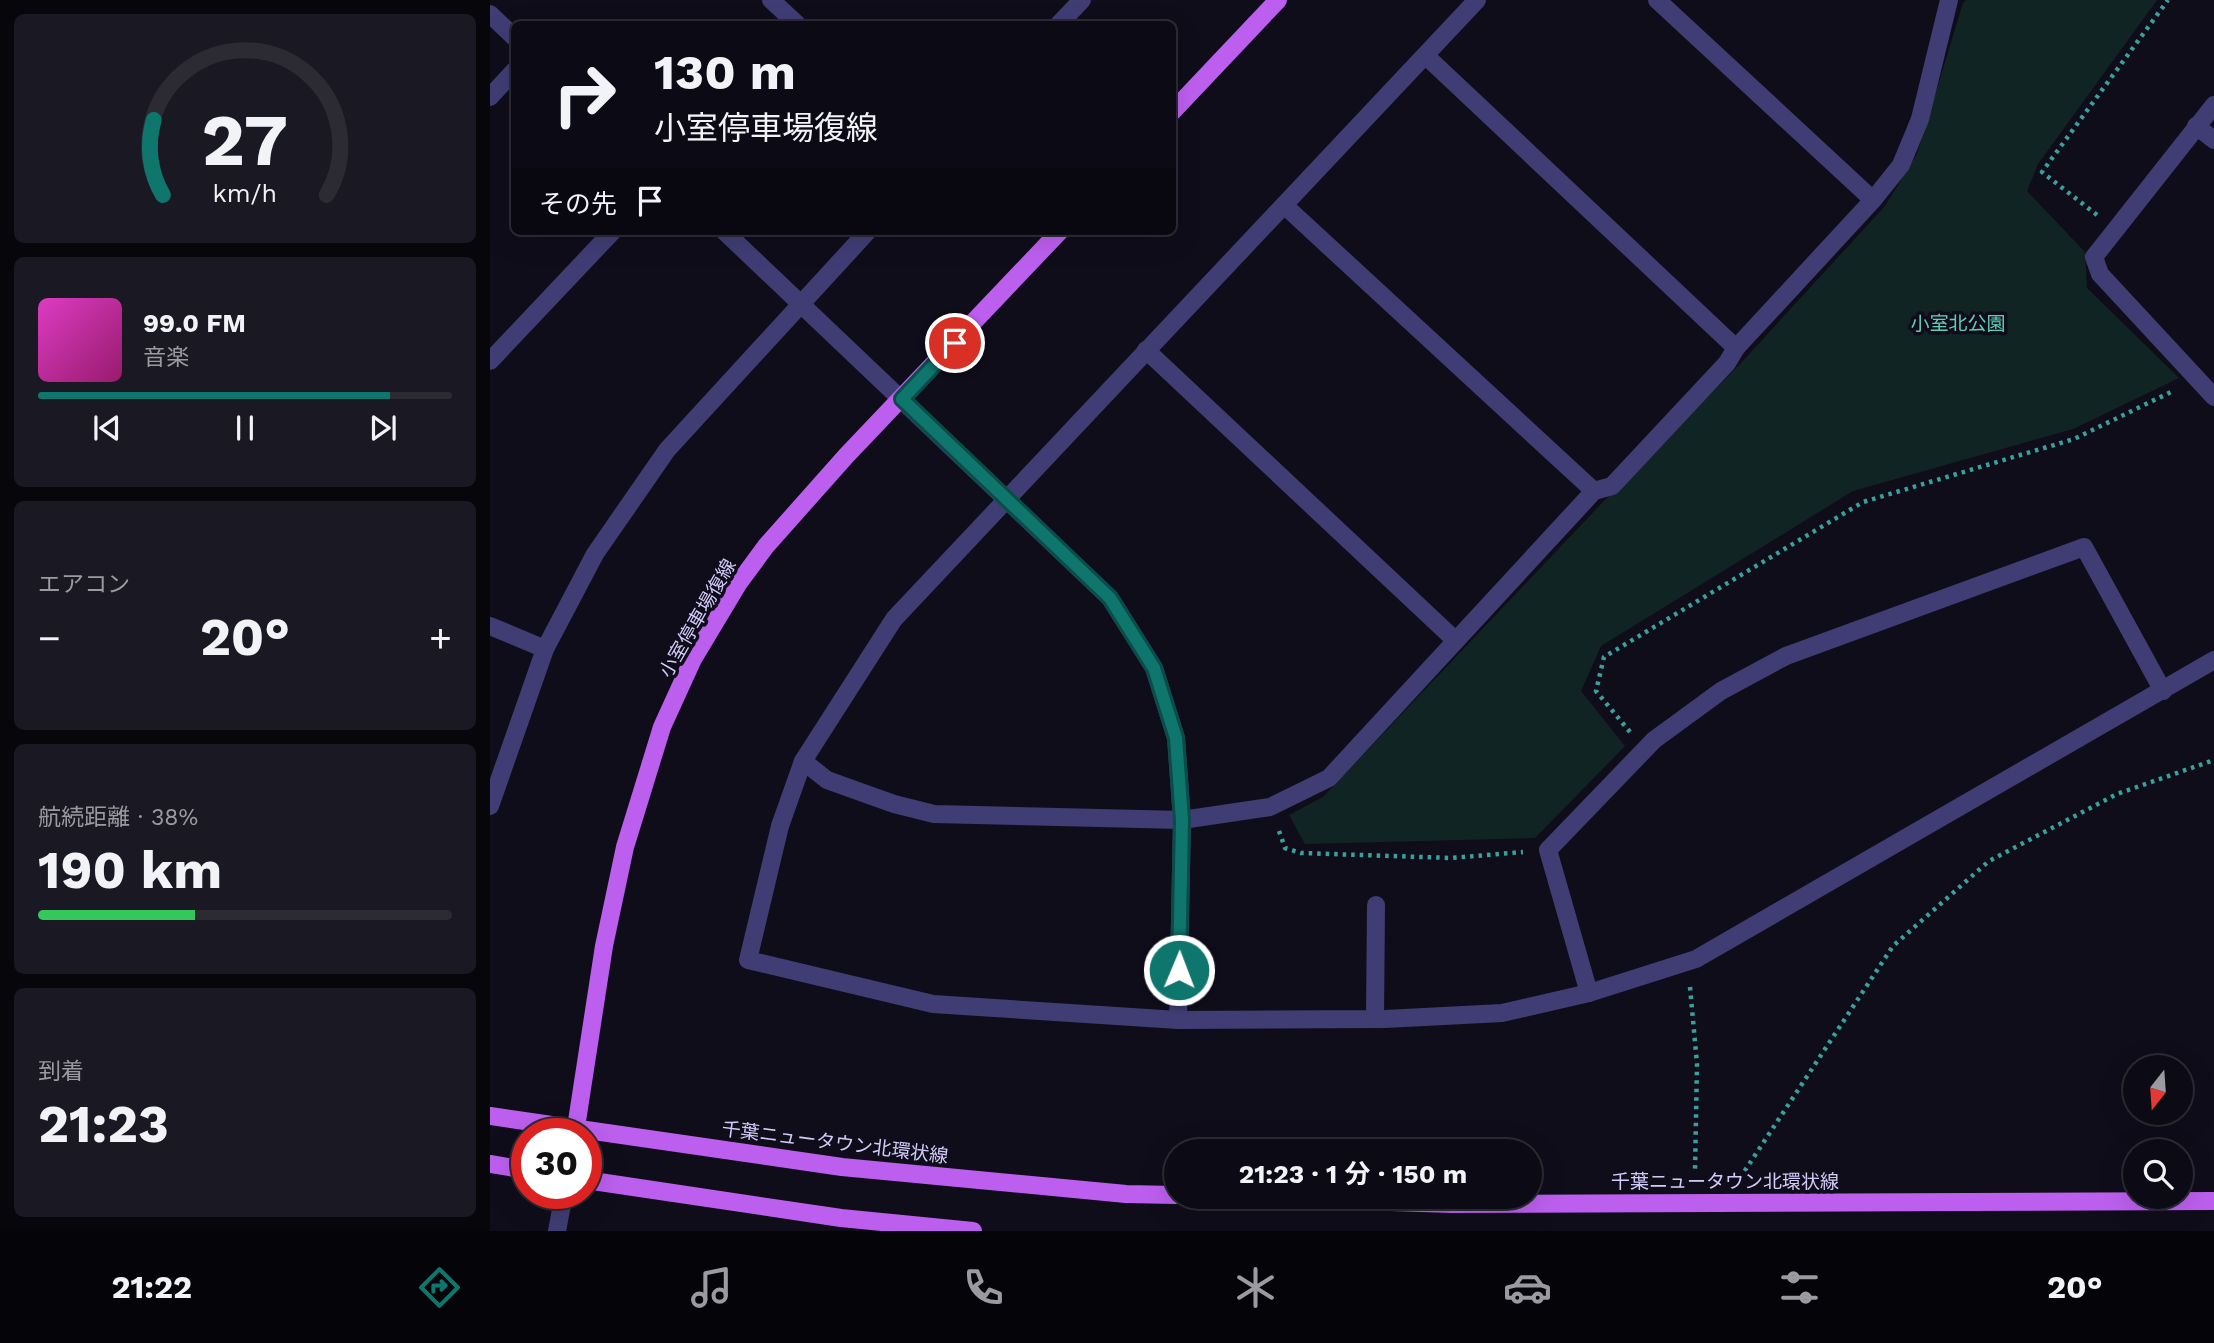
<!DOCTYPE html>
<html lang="ja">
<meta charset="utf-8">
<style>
:root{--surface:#0c0a14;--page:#1a1822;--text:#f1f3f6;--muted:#9a9aa0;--line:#2c2b34;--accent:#0f766e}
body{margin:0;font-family:"Work Sans","Noto Sans JP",sans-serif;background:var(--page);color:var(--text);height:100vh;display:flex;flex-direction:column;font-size:26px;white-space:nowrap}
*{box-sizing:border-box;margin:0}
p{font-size:23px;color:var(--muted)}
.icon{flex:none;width:38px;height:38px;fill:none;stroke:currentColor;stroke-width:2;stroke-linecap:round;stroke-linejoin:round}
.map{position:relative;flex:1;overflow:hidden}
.side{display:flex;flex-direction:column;gap:14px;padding:14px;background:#07060b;width:490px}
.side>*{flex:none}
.top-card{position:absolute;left:21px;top:21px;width:665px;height:214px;border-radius:10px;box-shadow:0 7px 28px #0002,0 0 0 2px var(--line);background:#0c0a14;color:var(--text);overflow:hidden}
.needle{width:46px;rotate:197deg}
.tools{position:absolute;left:1633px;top:1055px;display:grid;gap:14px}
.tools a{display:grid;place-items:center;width:70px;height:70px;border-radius:50%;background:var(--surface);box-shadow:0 7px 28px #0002,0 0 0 2px var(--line);font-size:35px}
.speed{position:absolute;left:21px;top:1118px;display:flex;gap:14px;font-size:35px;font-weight:700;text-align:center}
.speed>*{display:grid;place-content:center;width:91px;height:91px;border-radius:50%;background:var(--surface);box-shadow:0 7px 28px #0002,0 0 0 2px var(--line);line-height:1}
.speed .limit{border:10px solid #d22;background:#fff;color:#111}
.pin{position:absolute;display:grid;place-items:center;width:60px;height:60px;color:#fff;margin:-30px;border:4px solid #fff;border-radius:50%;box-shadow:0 2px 7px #0007}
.me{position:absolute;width:77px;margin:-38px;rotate:1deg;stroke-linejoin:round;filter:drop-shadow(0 0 5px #0008)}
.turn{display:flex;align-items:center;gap:24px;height:147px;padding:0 28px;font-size:32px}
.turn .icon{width:91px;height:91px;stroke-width:2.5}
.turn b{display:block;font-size:49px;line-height:60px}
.then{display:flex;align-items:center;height:66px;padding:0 28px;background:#0003;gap:14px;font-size:26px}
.big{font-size:52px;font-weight:700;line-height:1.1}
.side .widget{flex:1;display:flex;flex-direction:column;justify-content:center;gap:10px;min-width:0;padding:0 24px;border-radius:10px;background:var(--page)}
.side .dial{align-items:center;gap:0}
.dial svg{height:182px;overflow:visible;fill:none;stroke:var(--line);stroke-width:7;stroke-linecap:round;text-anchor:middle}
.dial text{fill:var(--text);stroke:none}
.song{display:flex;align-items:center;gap:21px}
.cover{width:84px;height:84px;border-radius:10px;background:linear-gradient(135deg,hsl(310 70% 55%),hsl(320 70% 35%))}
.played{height:7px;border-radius:4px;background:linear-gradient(90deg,var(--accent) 85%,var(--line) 85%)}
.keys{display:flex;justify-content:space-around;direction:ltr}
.heat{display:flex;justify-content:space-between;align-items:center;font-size:38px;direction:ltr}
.charge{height:10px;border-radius:5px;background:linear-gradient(90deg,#34c759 38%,var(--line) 0)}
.trip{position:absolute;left:674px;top:1139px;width:378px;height:70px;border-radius:35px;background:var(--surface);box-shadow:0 7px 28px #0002,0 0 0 2px var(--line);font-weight:700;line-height:70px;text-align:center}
.tabs{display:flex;height:112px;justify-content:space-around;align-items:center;background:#050408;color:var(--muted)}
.tabs .icon{width:49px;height:49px}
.tabs .current{color:var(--accent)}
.tabs b{font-size:32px;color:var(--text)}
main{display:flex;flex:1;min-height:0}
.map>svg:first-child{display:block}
.green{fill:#112424}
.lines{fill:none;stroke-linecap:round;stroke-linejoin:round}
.path{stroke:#39a19d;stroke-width:4.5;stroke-dasharray:3.5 5;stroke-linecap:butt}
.minor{stroke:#403d75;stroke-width:18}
.major{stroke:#bc5fee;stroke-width:18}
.route-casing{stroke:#0a4d48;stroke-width:18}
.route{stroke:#0f766e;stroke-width:12}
.labels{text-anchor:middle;stroke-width:7;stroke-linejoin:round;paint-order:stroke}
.park-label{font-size:19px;fill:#61d0b8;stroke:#100d1b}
.street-label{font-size:19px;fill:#d2ccfa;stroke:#100d1b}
</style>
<main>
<section class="side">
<div class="widget dial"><svg viewBox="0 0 100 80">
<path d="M14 69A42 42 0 1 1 86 69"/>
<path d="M14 69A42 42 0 0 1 10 36" stroke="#0f766e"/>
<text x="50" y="56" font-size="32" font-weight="700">27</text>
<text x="50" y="72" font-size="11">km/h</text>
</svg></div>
<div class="widget">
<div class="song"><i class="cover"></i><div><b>99.0 FM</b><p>音楽</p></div></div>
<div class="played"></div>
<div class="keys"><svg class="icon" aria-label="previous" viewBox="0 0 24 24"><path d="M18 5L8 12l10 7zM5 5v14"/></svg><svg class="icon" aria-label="pause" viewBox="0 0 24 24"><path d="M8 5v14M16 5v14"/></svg><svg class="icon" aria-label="next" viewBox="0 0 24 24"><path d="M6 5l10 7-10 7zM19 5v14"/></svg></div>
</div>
<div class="widget"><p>エアコン</p>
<div class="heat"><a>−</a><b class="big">20°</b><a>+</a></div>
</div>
<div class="widget"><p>航続距離 · 38%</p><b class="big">190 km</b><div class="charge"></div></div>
<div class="widget"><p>到着</p><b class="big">21:23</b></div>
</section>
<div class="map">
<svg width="1724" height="1231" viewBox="0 0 1724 1231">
<rect width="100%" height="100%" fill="#100d1b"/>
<path class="green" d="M1476 0H1667L1548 164 1537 191 1595 252 1597 288 1689 378 1583 429 1363 491 1111 646 1091 691 1135 746 1045 838 815 844 799 815 833 797 1111 504 1250 364 1395 206 1427 154 1473 3Z"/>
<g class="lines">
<g class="path">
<path d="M1607 215 1552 172 1678 0"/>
<path d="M1140 732 1106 691 1114 657 1373 502 1584 439 1685 390"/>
<path d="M789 831 795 848 811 853 961 858 1033 852"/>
<path d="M1200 987 1207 1064 1205 1171"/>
<path d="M1250 1178 1403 946 1499 861 1627 794 1724 760"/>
</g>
<g class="minor">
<path d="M281 0 307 24"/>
<path d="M987 0 404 619 313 761 290 826 258 960 443 1004 688 1020 895 1019 1012 1013 1099 993 1206 959 1724 660"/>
<path d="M1167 0 1383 200"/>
<path d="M0 14 24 37"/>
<path d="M569 24 592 0"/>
<path d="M936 56 1246 348"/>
<path d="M0 97 24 71"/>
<path d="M1724 105 1604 257 1610 274 1724 397"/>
<path d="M1706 126 1724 140"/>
<path d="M794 205 1104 491"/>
<path d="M234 231 620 598 664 668 686 738 692 820 688 1020"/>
<path d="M656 350 965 640"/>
<path d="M0 361 123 231"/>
<path d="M0 626 55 649"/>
<path d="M313 761 337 780 404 804 444 814 692 820 780 807 839 778 1104 491 1122 486 1237 363 1246 348 1383 200 1411 165 1430 119 1459 0"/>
<path d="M0 806 55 649 105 554 177 450 378 231"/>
<path d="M1099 993 1058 850 1164 740 1231 691 1296 656 1594 547 1673 691"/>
<path d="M885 1019 886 905"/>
<path d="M67 1231 74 1194"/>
</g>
<g class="major">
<path d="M682 112 788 0"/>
<path d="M0 1116 352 1167 636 1194 686 1195"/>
<path d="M85 1134 114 946 135 847 172 727 203 659 248 584 276 546 356 456 570 231"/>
<path d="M0 1164 37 1170"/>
<path d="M96 1180 351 1218 483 1231"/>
<path d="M746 1197 962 1204 1724 1201"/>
</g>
</g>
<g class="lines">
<g class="route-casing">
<path id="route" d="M465 343 412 399 620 598 664 668 686 738 692 820 689 970"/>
</g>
<use href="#route" class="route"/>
</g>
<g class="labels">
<g class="park-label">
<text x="1468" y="330">小室北公園</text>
</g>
<g class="street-label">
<text transform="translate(207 618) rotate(-60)" y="7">小室停車場復線</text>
<text transform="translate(345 1142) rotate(7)" y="7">千葉ニュータウン北環状線</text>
<text x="1235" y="1188">千葉ニュータウン北環状線</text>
</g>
</g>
</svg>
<div class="tools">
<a><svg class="needle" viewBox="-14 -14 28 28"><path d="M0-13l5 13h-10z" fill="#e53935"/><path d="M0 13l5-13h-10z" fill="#9a9aa0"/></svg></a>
<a><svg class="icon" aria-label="search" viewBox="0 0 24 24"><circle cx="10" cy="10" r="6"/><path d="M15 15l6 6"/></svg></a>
</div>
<div class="speed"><div class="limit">30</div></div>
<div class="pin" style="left:465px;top:343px;background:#d93025"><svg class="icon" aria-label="arrive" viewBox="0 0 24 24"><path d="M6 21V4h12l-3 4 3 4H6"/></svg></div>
<svg class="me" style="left:689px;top:970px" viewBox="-20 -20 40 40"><circle r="17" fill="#0f766e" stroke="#fff" stroke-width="3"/><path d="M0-11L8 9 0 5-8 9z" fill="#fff"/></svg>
<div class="trip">21:23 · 1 分 · 150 m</div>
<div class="top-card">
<div class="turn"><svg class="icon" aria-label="right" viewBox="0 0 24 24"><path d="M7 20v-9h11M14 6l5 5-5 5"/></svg><div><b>130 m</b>小室停車場復線</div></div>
<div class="then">その先<svg class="icon" aria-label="arrive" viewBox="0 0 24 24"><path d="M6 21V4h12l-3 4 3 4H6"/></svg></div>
</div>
</div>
</main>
<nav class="tabs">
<b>21:22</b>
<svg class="icon current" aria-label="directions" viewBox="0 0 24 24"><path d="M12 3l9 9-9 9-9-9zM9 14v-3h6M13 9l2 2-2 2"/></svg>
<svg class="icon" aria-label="music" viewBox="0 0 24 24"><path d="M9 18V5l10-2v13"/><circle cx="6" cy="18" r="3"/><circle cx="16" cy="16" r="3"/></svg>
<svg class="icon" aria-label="phone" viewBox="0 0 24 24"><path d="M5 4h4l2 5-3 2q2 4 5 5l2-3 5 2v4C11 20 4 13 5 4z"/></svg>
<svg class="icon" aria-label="climate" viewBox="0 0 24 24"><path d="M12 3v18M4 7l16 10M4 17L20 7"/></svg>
<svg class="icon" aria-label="car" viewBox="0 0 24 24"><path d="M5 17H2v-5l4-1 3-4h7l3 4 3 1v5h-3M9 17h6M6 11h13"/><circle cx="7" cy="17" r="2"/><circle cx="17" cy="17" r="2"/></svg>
<svg class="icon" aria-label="filters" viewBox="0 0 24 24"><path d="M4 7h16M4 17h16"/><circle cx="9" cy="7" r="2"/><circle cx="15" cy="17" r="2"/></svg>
<b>20°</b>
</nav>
